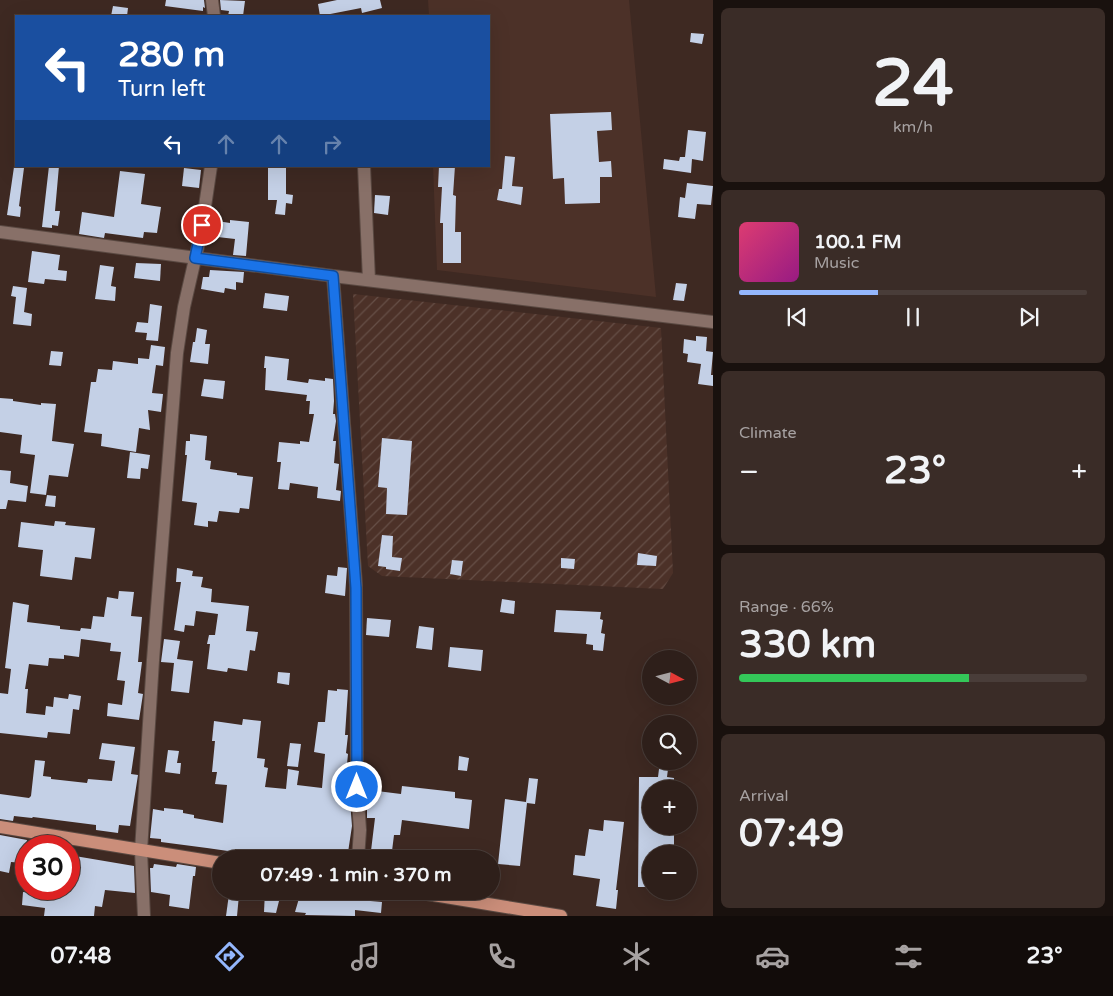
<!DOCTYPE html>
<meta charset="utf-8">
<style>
:root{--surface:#2e1f1a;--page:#3a2c27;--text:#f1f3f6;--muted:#a7a2a2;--line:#493d39;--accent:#94b7fd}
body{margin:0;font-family:"Varela Round",sans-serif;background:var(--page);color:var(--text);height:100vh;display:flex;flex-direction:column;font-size:19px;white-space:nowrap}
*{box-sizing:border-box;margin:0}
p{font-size:16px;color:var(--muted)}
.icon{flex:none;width:28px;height:28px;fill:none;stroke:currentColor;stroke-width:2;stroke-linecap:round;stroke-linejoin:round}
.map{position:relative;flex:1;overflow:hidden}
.side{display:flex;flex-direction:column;gap:8px;padding:8px;background:#19110e;width:400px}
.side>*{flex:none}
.top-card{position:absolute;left:15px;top:15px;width:475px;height:152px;border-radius:0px;box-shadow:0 5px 20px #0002,0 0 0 1px var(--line);background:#1a4fa0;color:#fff;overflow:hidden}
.needle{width:32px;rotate:97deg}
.controls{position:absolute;left:642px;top:650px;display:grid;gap:10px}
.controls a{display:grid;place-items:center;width:55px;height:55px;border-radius:50%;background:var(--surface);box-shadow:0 5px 20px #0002,0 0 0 1px var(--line);font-size:25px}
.speed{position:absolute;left:15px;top:835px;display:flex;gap:10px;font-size:25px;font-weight:700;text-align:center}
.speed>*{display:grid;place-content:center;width:65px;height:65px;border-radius:50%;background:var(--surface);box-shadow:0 5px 20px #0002,0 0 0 1px var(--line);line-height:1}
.speed .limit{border:8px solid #d22;background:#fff;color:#111}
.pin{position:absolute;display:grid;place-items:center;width:42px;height:42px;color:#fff;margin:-21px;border:2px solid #fff;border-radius:50%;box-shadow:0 1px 5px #0007}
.me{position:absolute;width:55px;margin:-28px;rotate:0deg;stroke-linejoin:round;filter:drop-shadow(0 0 4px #0008)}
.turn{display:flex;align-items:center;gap:18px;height:105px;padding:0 20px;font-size:22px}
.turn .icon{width:65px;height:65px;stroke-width:2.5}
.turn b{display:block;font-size:35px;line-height:42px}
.lanes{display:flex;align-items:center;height:48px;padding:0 20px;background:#0003;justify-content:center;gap:25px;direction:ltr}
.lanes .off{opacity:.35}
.big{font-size:38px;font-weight:800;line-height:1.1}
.side .tile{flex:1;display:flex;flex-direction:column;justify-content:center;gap:8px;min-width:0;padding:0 18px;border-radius:8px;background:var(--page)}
.side .dial{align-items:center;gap:0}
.dial b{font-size:65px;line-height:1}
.song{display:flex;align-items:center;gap:15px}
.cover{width:60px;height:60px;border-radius:8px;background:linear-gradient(135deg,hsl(340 70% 55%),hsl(310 70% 35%))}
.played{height:5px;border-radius:2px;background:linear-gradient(90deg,var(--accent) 40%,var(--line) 40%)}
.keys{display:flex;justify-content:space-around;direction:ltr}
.heat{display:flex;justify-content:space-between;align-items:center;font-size:28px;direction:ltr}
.charge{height:8px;border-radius:4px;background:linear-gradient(90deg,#34c759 66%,var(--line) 0)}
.trip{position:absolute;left:212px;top:850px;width:288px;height:50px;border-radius:25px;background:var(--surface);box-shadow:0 5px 20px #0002,0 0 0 1px var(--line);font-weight:800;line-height:50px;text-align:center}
.dock{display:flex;height:80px;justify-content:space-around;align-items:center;background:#120c0a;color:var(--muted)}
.dock .icon{width:35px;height:35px}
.dock .on{color:var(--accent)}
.dock b{font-size:22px;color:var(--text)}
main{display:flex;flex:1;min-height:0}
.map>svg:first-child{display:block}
.built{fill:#4c3128}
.industrial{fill:url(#industrial-furrows)}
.building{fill:#c4d0e6}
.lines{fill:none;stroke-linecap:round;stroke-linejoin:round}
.minor-casing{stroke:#5a4942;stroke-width:14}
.major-casing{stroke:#5a4942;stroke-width:14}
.minor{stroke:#887068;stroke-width:12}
.major{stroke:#cb8e7a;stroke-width:12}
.route-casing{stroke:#114b97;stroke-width:12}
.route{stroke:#1a73e8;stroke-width:9}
</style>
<main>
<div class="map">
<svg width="713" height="916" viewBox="0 0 713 916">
<defs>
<pattern id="industrial-furrows" width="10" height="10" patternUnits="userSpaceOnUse" patternTransform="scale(1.25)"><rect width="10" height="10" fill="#4c3128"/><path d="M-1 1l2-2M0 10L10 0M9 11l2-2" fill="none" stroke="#664f47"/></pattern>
</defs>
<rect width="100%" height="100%" fill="#3e2922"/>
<path class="built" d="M428 0H629L656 297 437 270 433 166H489V16H429Z"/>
<path class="industrial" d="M353 294 661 328 673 573 663 589 382 576 368 566Z"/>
<g class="building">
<path d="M166 0H204L205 8 203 7V11L165 6Z"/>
<path d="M220 0 245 1 243 16H228L229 11 221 10Z"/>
<path d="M337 0H380L382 8 362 13 361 8 320 16 318 4Z"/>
<path d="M113 6 128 8 127 16H111Z"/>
<path d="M691 33 704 34 702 44 690 42Z"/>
<path d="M611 112 612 130 597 131 599 162 611 161 612 177H600V203L565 204 564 178 553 179 550 114Z"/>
<path d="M688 130 706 132 703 161 692 159 691 173 663 169 664 159 679 161 680 157H685Z"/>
<path d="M505 156 515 157 512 186 523 187 521 205 497 200 499 189H502Z"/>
<path d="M49 166H59L55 211H60L58 226 52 225V228L42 227Z"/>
<path d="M268 166H286V194L293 195 292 204 286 203 285 215 275 214 277 200H268Z"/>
<path d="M439 166H455L453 195 456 196 455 232H461V263H443V223H440L442 187H438Z"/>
<path d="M14 167 24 168 19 206 21 207 20 217 7 215Z"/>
<path d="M184 168 201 170 199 188 182 186Z"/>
<path d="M120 171 145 174 141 204 161 207 157 233 144 232 143 238 105 233 104 238 79 234 82 212 114 217Z"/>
<path d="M687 183 713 186 711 205 697 204 695 219 678 217 680 197 685 198Z"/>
<path d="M375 195 390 196 388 215 374 213Z"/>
<path d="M211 220 230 223V220L249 222 246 256 233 255 235 239 209 236Z"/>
<path d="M32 251 60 255 58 270 67 271 66 281 45 279 44 284 28 282Z"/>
<path d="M136 263 161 264 160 281 134 278Z"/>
<path d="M100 265 114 267 111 286 116 287 115 301 95 299Z"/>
<path d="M210 270 244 272 243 283 236 282V290L225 288 224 293 201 289 203 277H209Z"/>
<path d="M676 283 687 284 684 301 673 300Z"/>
<path d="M13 286 27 288 24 312 32 314 31 326 13 324 16 297 11 296Z"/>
<path d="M265 293 289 296 287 311 263 308Z"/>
<path d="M150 304 162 306 158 341 146 340 147 333 135 332 137 322 148 323Z"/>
<path d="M197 328 207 330 205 344H210L208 364 190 362 193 342H195Z"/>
<path d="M696 336 707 337 706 351 713 352 711 375H713V386L698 384 701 364 687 362 688 354 683 353 684 339 696 341Z"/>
<path d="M151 345 165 347 163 366 156 365 152 393 163 394 161 412 148 410 150 430 139 428 136 452 101 446 102 434 84 432 91 382H96L98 369 112 370 113 361 138 364V358L149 359Z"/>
<path d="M51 351 63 352 61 366 49 365Z"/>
<path d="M265 356 289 359 287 380 308 383 309 379 325 381V378L333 379 334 401 333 414H335L336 421 333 441H336L334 463 339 464 336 490 341 491 340 501 317 498 318 487 290 483 289 490 278 489 281 462H277L279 442 300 444V441L309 442 314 414H309L310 401H306L307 395 265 390 266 368H264Z"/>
<path d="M204 379 225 381 223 399 201 396Z"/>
<path d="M0 398 13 399V401L41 405V403L56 404 52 441 74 444 68 477 49 475 46 495 30 493 35 455 20 453 22 435 0 432Z"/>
<path d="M190 434 207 436 205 460 211 461 210 469 237 473V475L253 477 249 509 240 508 239 513 219 511 217 522 208 521V527L194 525 197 503 182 501 187 455H185L186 441H190Z"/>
<path d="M382 438 412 441 407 515 386 514 387 488 378 487Z"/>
<path d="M130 452 150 455 148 469 141 468 140 479 127 478Z"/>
<path d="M0 470 11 471 10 483 28 486 26 502 8 500 6 509H0Z"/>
<path d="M47 495 56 496 55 507 45 506Z"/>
<path d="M55 521 66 522 65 525 95 528 91 559 75 557 72 580 40 576 43 550 18 547 21 522 54 526Z"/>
<path d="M382 535 393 536 392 557 402 558 400 571 386 569V567L378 566Z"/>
<path d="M638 553 657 556 656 566 637 565Z"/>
<path d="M561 558 575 559 574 569 561 568Z"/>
<path d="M452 560 463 561 461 576 450 574Z"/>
<path d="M338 567 347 568 345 596 325 593 327 575 337 576Z"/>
<path d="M177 568 193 571 192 576 203 577 201 587 212 589 211 602 249 606 246 631 258 632 255 651 250 650 247 671 228 668 227 672 207 669 210 644H207L209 635H215L218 614 196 611 194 626 185 625 184 632 174 630 181 582H176Z"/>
<path d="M119 591 134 592 131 616 142 617 138 662H142L138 693 143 694 139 720 107 716 108 703 122 705 125 681 117 680 121 652 110 651 111 643 81 639 79 657 64 655V659L49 658 48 666 29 664 25 689H28L26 713 45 715 46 706 53 707 54 697 68 699 69 694 81 696 79 710 73 709 70 734 48 732 47 738 0 733V693L8 694 11 669 5 668 13 602 29 605 27 622 60 626V629L80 631 81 628 91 629 93 616 104 617 107 597 118 599Z"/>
<path d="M502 599 515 601 514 614 500 612Z"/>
<path d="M556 610 601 612 600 619 603 620 601 633 605 634 603 651 593 650V645L586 644 587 634 554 632Z"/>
<path d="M367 618 391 620 389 637 366 635Z"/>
<path d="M419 626 434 628 432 650 416 648Z"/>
<path d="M164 639 180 641 177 659 193 661 189 693 171 691 174 663 161 662Z"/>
<path d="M450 647 483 650 481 671 448 667Z"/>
<path d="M278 672 290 673 289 685 277 683Z"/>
<path d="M337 689 348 690 345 735H348L346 753 348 754 346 774H349L348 800H350L352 826 347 859H266L261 858V854L258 852 235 849V852L207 848 161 842V839L150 838 153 809 164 811V808L183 810V813L194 815V818L223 823 227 785 215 784 217 772H212L215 741H212L214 721 242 725 243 719 261 721 257 758 265 759 264 767 268 768 265 787 286 789 288 769 299 771 297 785 322 788 325 754 314 752 318 722H325L328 690 337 691Z"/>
<path d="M102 743 135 747 131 774 138 775 130 826 119 825 118 833 96 830V825L33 817 32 818 14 816 13 821 0 819V794L29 798 31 796 35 760 45 761 43 776 51 777V779L87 783 88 779 112 781 115 761 99 759Z"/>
<path d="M290 743 301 744 298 767 287 766Z"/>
<path d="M168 750 179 751 177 763H181L180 774 165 772Z"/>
<path d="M459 756 469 758 467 771 458 770Z"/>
<path d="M660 761H669L667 777 674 778V789H651V826H674V854H651V887H638L639 777H658Z"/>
<path d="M529 778 538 779 535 804 527 803 520 866 498 864 505 799 526 802Z"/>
<path d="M402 786 455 792V798L472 800 469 829 402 820 400 835H394L391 859H370L375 818H367V800L376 801 377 791 401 794Z"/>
<path d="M604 820 624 822 616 890H618L616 909 596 906 600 879 573 875 575 855 585 856 589 829 603 831Z"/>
<path d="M0 835 27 840 24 863 11 862 9 873 0 871Z"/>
<path d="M69 855 134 866 135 893 105 890 102 907 95 906 94 916H44L45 908 22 905 23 892 42 894V892L66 895V892H69Z"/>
<path d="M154 864 176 867 177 864 196 867 195 876H193L189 909 169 906 170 895 151 892 150 868H153Z"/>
<path d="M265 891 281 893 276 913 264 912Z"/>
<path d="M229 894 239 895 237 916H226Z"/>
<path d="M300 895 382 902 381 913 355 910V916L305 915 306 913 295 912Z"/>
</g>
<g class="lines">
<g class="minor-casing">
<g id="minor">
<path d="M212 0 214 16"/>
<path d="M364 166 369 280"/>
<path d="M0 232 333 276 713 322"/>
<path d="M333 276 356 585 357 787 360 830 358 859"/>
<path d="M144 916 141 851 153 660 177 353 184 307 201 233 211 166"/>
</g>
</g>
<g class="major-casing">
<g id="major">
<path d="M0 827 221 863"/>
<path d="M409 891 561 916"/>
</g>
</g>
<use href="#minor" class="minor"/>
<use href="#major" class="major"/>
</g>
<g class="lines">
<g class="route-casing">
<path id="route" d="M202 225 195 258 333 276 356 588 357 787"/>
</g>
<use href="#route" class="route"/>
</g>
</svg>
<div class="controls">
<a><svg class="needle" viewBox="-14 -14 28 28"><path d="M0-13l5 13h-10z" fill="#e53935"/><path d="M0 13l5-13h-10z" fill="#a7a2a2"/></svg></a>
<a><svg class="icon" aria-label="search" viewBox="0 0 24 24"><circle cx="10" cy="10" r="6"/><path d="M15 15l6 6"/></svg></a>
<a>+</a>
<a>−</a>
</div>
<div class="speed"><div class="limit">30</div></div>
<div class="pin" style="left:202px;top:225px;background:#d93025"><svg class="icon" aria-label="arrive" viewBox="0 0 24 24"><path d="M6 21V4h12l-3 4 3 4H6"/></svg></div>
<svg class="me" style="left:357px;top:787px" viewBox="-20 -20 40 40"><circle r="17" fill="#1a73e8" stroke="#fff" stroke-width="3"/><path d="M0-11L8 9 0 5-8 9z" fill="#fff"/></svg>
<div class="trip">07:49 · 1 min · 370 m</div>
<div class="top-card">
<div class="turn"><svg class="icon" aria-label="left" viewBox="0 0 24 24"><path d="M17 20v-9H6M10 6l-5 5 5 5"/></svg><div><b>280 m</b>Turn left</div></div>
<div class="lanes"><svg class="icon" aria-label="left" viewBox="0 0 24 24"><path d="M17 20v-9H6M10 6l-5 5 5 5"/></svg><svg class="icon off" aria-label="ahead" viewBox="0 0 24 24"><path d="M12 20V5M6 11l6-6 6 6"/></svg><svg class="icon off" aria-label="ahead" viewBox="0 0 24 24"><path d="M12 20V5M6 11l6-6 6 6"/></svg><svg class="icon off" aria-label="right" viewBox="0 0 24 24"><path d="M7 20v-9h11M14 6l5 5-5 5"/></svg></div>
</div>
</div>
<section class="side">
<div class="tile dial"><b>24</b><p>km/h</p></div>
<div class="tile">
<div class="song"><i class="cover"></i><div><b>100.1 FM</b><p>Music</p></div></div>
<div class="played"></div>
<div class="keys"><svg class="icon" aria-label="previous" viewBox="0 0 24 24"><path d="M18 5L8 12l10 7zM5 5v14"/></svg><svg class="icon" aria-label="pause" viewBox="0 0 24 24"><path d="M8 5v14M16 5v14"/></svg><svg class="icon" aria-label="next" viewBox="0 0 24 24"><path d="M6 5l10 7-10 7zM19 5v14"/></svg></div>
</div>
<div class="tile"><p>Climate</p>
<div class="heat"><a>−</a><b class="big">23°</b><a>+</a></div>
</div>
<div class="tile"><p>Range · 66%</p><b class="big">330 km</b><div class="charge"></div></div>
<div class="tile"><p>Arrival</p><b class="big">07:49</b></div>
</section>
</main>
<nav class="dock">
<b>07:48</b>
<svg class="icon on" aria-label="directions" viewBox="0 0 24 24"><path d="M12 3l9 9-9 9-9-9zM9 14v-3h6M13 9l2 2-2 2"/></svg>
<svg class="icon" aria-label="music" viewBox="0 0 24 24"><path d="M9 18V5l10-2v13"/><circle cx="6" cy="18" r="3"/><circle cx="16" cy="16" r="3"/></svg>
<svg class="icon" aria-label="phone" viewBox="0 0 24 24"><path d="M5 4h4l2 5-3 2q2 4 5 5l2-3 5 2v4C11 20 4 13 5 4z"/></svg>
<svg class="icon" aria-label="climate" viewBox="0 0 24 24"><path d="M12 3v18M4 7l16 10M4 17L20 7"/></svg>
<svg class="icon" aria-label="car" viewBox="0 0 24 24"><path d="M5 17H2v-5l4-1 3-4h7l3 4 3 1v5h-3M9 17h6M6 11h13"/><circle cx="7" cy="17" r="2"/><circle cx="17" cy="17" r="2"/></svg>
<svg class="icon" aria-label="filters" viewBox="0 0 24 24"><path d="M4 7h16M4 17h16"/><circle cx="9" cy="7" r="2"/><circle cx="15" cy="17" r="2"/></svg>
<b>23°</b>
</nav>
